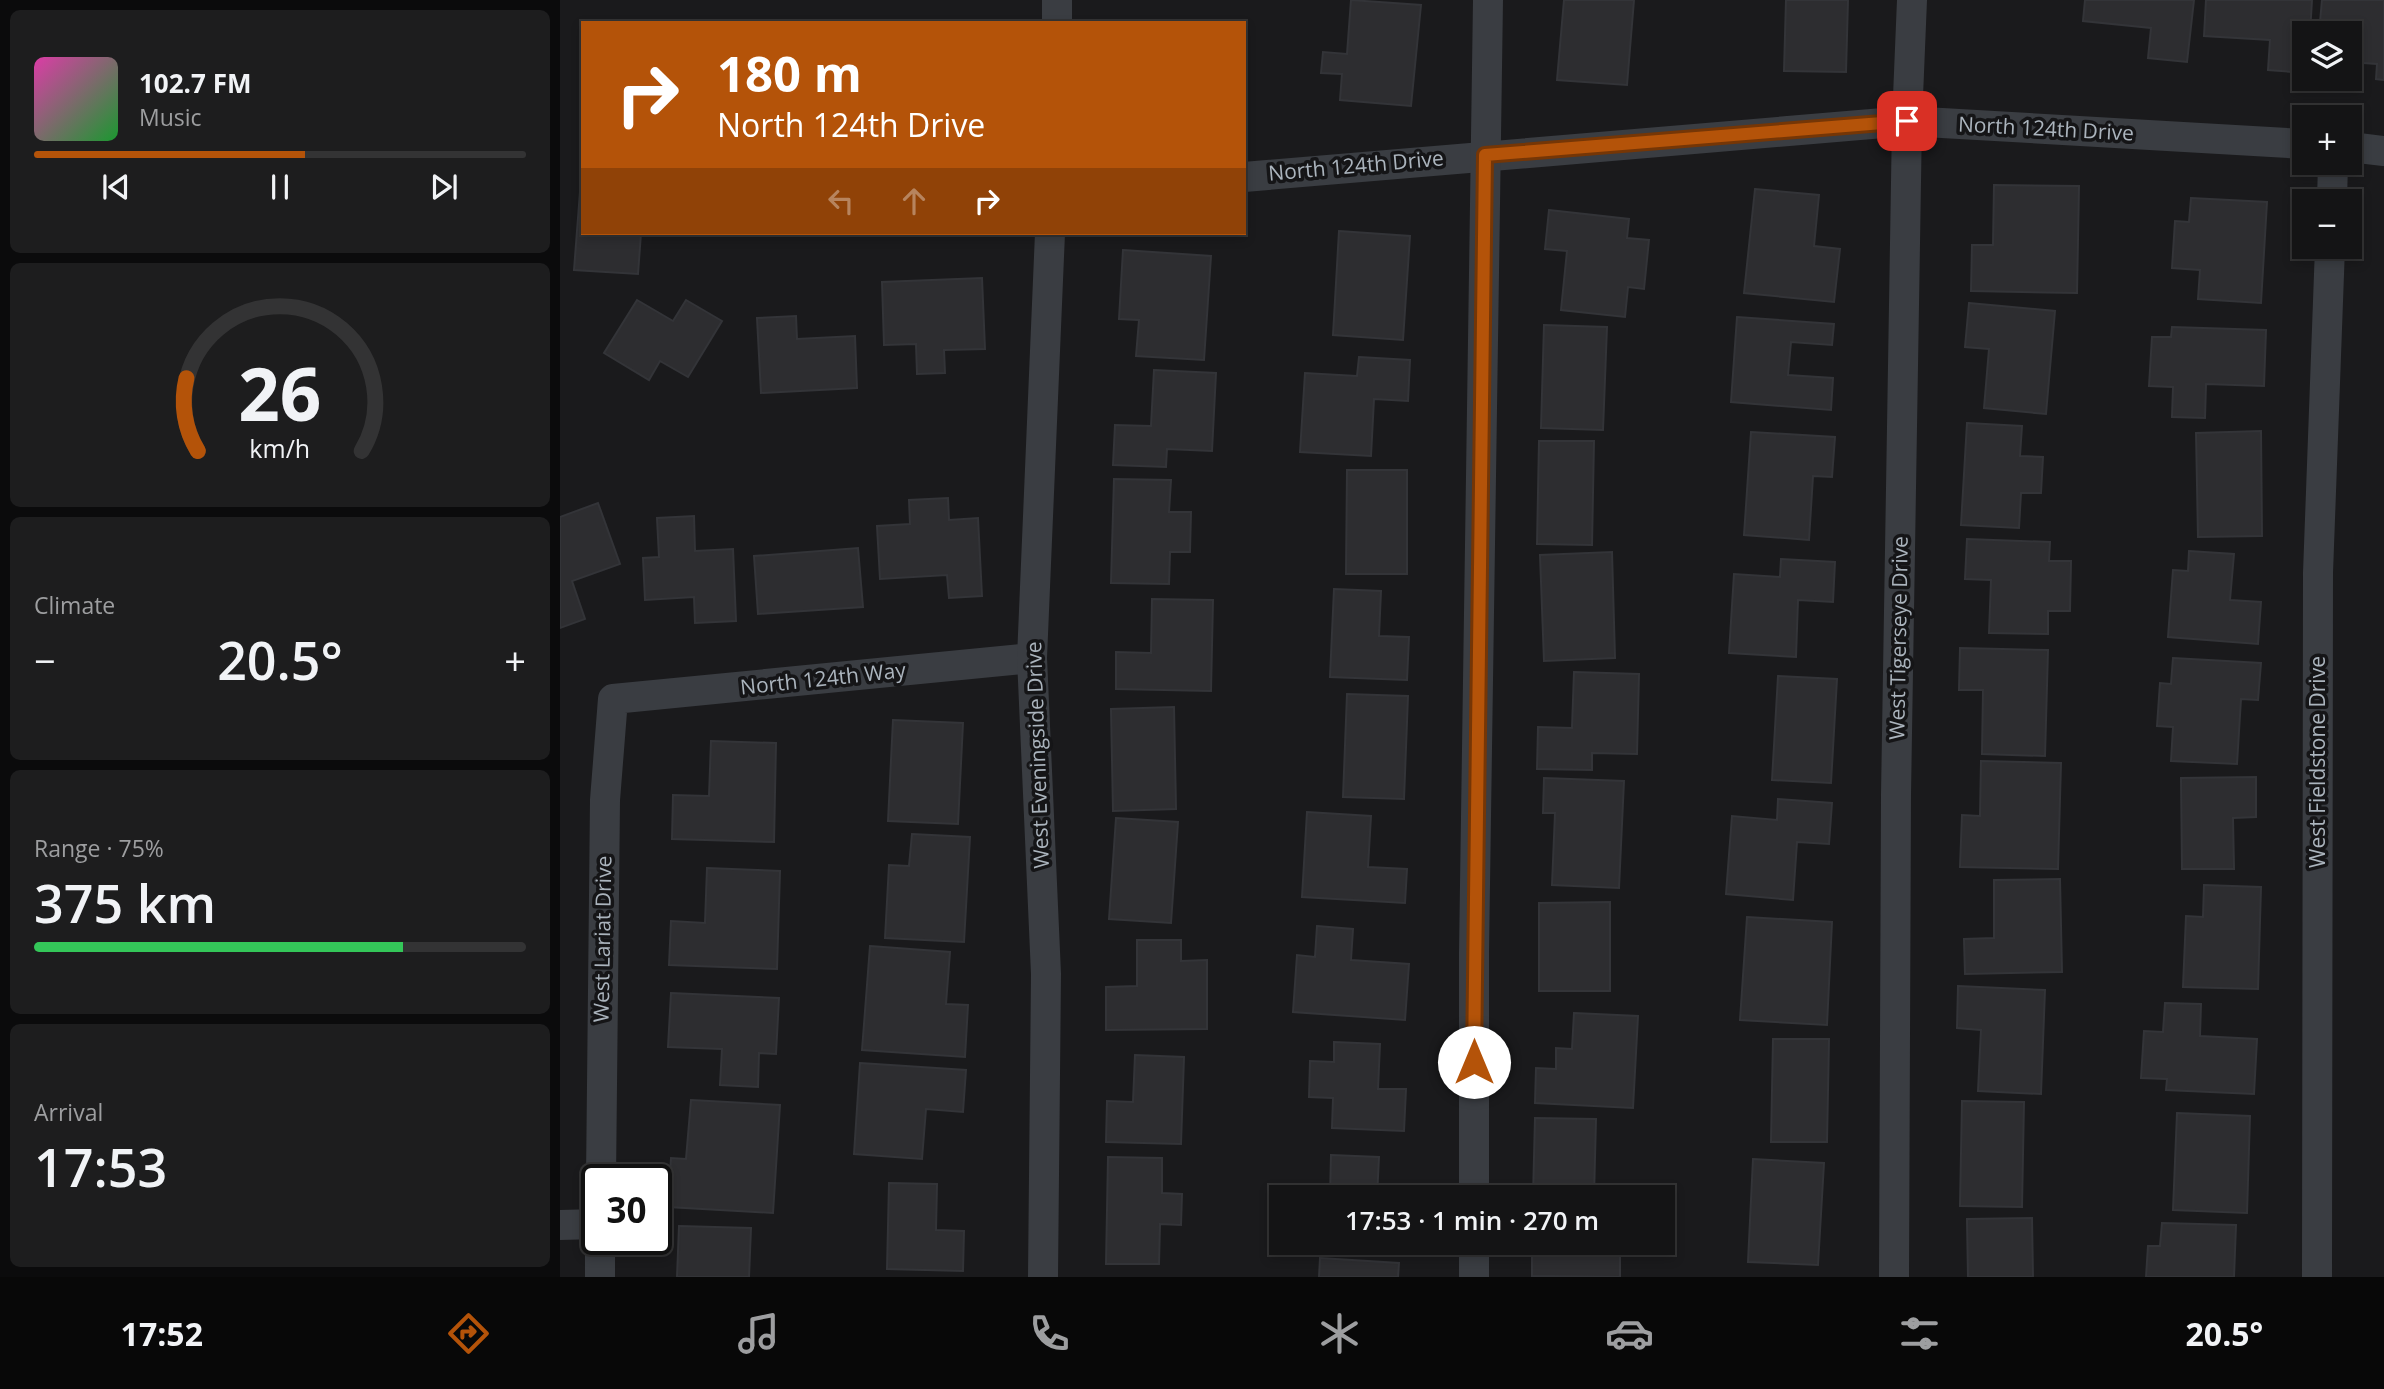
<!DOCTYPE html>
<meta charset="utf-8">
<style>
:root{--surface:#141415;--page:#1d1d1e;--text:#f1f3f6;--muted:#9d9ea0;--line:#333334;--accent:#b45309}
body{margin:0;font-family:"Open Sans",sans-serif;background:var(--page);color:var(--text);height:100vh;display:flex;flex-direction:column;font-size:26px;white-space:nowrap}
*{box-sizing:border-box;margin:0}
p{font-size:23px;color:var(--muted)}
.icon{flex:none;width:38px;height:38px;fill:none;stroke:currentColor;stroke-width:2;stroke-linecap:round;stroke-linejoin:round}
.map{position:relative;flex:1;overflow:hidden}
.panel{display:flex;flex-direction:column;gap:10px;padding:10px;background:#0b0b0c;width:560px}
.panel>*{flex:none}
.guide{position:absolute;left:21px;top:21px;width:665px;height:214px;border-radius:0px;box-shadow:0 4px 10px #0003,0 0 0 2px var(--line);background:#b45309;color:#fff;overflow:hidden}
.tools{position:absolute;left:1732px;top:21px;display:grid;gap:14px}
.tools a{display:grid;place-items:center;width:70px;height:70px;border-radius:0px;background:var(--surface);box-shadow:0 4px 10px #0003,0 0 0 2px var(--line);font-size:35px}
.speed{position:absolute;left:21px;top:1164px;display:flex;gap:14px;font-size:35px;font-weight:700;text-align:center}
.speed>*{display:grid;place-content:center;width:91px;height:91px;border-radius:50%;background:var(--surface);box-shadow:0 4px 10px #0003,0 0 0 2px var(--line);line-height:1}
.speed .limit{border:4px solid #111;border-radius:10px;background:#fff;color:#111}
.pin{position:absolute;display:grid;place-items:center;width:60px;height:60px;color:#fff;margin:-30px;border-radius:14px;box-shadow:0 4px 10px #0006}
.me{position:absolute;width:77px;margin:-38px;rotate:0deg;stroke-linejoin:round;filter:drop-shadow(0 0 5px #0008)}
.turn{display:flex;align-items:center;gap:24px;height:147px;padding:0 21px;font-size:32px}
.turn .icon{width:91px;height:91px;stroke-width:2.5}
.turn b{display:block;font-size:49px;line-height:60px}
.lanes{display:flex;align-items:center;height:66px;padding:0 21px;background:#0003;justify-content:center;gap:35px;direction:ltr}
.lanes .off{opacity:.35}
.big{font-size:52px;font-weight:600;line-height:1.1}
.panel .card{flex:1;display:flex;flex-direction:column;justify-content:center;gap:10px;min-width:0;padding:0 24px;border-radius:10px;background:var(--page)}
.panel .dial{align-items:center;gap:0}
.dial svg{height:182px;overflow:visible;fill:none;stroke:var(--line);stroke-width:7;stroke-linecap:round;text-anchor:middle}
.dial text{fill:var(--text);stroke:none}
.song{display:flex;align-items:center;gap:21px}
.cover{width:84px;height:84px;border-radius:10px;background:linear-gradient(135deg,hsl(320 70% 55%),hsl(130 70% 35%))}
.played{height:7px;border-radius:4px;background:linear-gradient(90deg,var(--accent) 55%,var(--line) 55%)}
.keys{display:flex;justify-content:space-around;direction:ltr}
.heat{display:flex;justify-content:space-between;align-items:center;font-size:38px;direction:ltr}
.charge{height:10px;border-radius:5px;background:linear-gradient(90deg,#34c759 75%,var(--line) 0)}
.trip{position:absolute;left:709px;top:1185px;width:406px;height:70px;border-radius:0px;background:var(--surface);box-shadow:0 4px 10px #0003,0 0 0 2px var(--line);font-weight:600;line-height:70px;text-align:center}
.tab-bar{display:flex;height:112px;justify-content:space-around;align-items:center;background:#080808;color:var(--muted)}
.tab-bar .icon{width:49px;height:49px}
.tab-bar .on{color:var(--accent)}
.tab-bar b{font-size:32px;color:var(--text)}
main{display:flex;flex:1;min-height:0}
.map>svg:first-child{display:block}
.building{fill:#2d2d30;stroke:#333438;stroke-width:2}
.lines{fill:none;stroke-linecap:round;stroke-linejoin:round}
.street{stroke:#3a3d42;stroke-width:30}
.route-casing{stroke:#753606;stroke-width:18}
.route{stroke:#b45309;stroke-width:12}
.labels{text-anchor:middle;stroke-width:7;stroke-linejoin:round;paint-order:stroke}
.street-label{font-size:21px;fill:#abb4bd;stroke:#151517}
</style>
<main>
<section class="panel">
<div class="card">
<div class="song"><i class="cover"></i><div><b>102.7 FM</b><p>Music</p></div></div>
<div class="played"></div>
<div class="keys"><svg class="icon" aria-label="previous" viewBox="0 0 24 24"><path d="M18 5L8 12l10 7zM5 5v14"/></svg><svg class="icon" aria-label="pause" viewBox="0 0 24 24"><path d="M8 5v14M16 5v14"/></svg><svg class="icon" aria-label="next" viewBox="0 0 24 24"><path d="M6 5l10 7-10 7zM19 5v14"/></svg></div>
</div>
<div class="card dial"><svg viewBox="0 0 100 80">
<path d="M14 69A42 42 0 1 1 86 69"/>
<path d="M14 69A42 42 0 0 1 9 37" stroke="#b45309"/>
<text x="50" y="56" font-size="32" font-weight="700">26</text>
<text x="50" y="72" font-size="11">km/h</text>
</svg></div>
<div class="card"><p>Climate</p>
<div class="heat"><a>−</a><b class="big">20.5°</b><a>+</a></div>
</div>
<div class="card"><p>Range · 75%</p><b class="big">375 km</b><div class="charge"></div></div>
<div class="card"><p>Arrival</p><b class="big">17:53</b></div>
</section>
<div class="map">
<svg width="1824" height="1277" viewBox="0 0 1824 1277">
<rect width="100%" height="100%" fill="#1a1a1c"/>
<g class="building">
<path d="M791 0 861 5 851 106 780 100 782 74 761 73 763 52 787 54Z"/>
<path d="M1004 0H1074L1067 85 997 80Z"/>
<path d="M1226 0H1288L1286 72 1224 71Z"/>
<path d="M1525 0H1634L1627 62 1588 58 1591 28 1523 21Z"/>
<path d="M1646 0H1752L1750 33H1745V73L1708 70 1710 40 1644 36Z"/>
<path d="M1762 0H1824V80L1816 79 1817 64 1790 62V33H1759Z"/>
<path d="M22 166 23 233H81L78 274 14 270Z"/>
<path d="M1434 185 1519 186 1517 293 1411 291 1412 245H1433Z"/>
<path d="M1195 189 1259 195 1254 246 1280 249 1274 302 1184 293Z"/>
<path d="M1631 198 1707 202 1701 303 1638 299 1640 270 1612 268 1615 221 1629 222Z"/>
<path d="M989 210 1069 219 1067 238 1089 240 1084 289 1068 287 1065 317 1001 310 1007 251 985 249Z"/>
<path d="M779 231 850 236 843 340 773 335Z"/>
<path d="M563 250 651 256 644 360 576 356 579 320 559 319Z"/>
<path d="M422 278 425 349 384 350 385 373 357 374 356 344 324 345 322 282Z"/>
<path d="M77 300 113 321 126 300 162 321 128 377 100 361 89 380 44 353Z"/>
<path d="M1409 303 1495 311 1486 414 1424 408 1429 349 1405 347Z"/>
<path d="M236 316 237 339 295 336 297 388 201 393 197 318Z"/>
<path d="M1177 317 1274 324 1272 345 1231 342 1228 375 1273 378 1271 410 1171 402Z"/>
<path d="M984 325 1047 327 1043 430 981 428Z"/>
<path d="M1612 327 1706 330 1704 386 1646 384 1645 418 1612 417 1613 387 1589 386 1592 337H1611Z"/>
<path d="M799 357 850 360 848 401 814 399 811 456 740 452 745 373 797 376Z"/>
<path d="M594 370 656 373 652 451 607 449 606 467 553 465 555 425 591 426Z"/>
<path d="M1407 423 1462 426 1460 456 1483 457 1481 493H1461L1459 528 1401 525Z"/>
<path d="M1701 431 1702 536 1638 537 1636 433Z"/>
<path d="M1191 432 1275 437 1272 477 1253 476 1249 540 1184 535Z"/>
<path d="M979 441H1034L1032 545 977 544Z"/>
<path d="M787 470H847V574H786Z"/>
<path d="M554 479 611 480 609 512H631L630 552H610L609 584 551 583Z"/>
<path d="M388 498 389 520 418 518 422 596 389 598 387 575 320 579 317 526 350 524 349 500Z"/>
<path d="M38 503 60 564 12 581 25 619 0 628V517Z"/>
<path d="M134 516 135 551 173 549 176 621 135 623 134 597 85 600 83 558 99 557 97 518Z"/>
<path d="M1407 539 1490 542 1489 561H1511L1510 611H1488V634L1429 633 1431 580 1405 579Z"/>
<path d="M298 548 303 607 198 614 194 556Z"/>
<path d="M1629 551 1674 554 1670 600 1701 602 1698 644 1608 637 1613 570 1628 571Z"/>
<path d="M1052 552 1055 658 984 661 980 555Z"/>
<path d="M1221 559 1275 562 1273 602 1238 600 1236 657 1169 653 1174 574 1220 577Z"/>
<path d="M774 589 821 591 819 636 849 637 847 680 770 677Z"/>
<path d="M592 599 653 600 651 691 556 689V652L591 653Z"/>
<path d="M1400 648 1488 650 1485 756 1422 754 1423 690H1399Z"/>
<path d="M1613 658 1701 663 1698 700 1681 699 1677 764 1611 761 1613 727 1597 726 1600 683 1611 684Z"/>
<path d="M1014 672 1079 674 1077 754 1032 753V770L977 769 978 727 1012 728Z"/>
<path d="M1218 676 1277 679 1271 783 1212 780Z"/>
<path d="M787 694 848 696 844 799 783 797Z"/>
<path d="M614 707 616 809 553 811 551 709Z"/>
<path d="M333 720 403 723 398 824 328 821Z"/>
<path d="M151 741 216 743 214 842 112 839 113 795 149 796Z"/>
<path d="M1421 761 1501 763 1498 869 1400 867 1402 815 1420 816Z"/>
<path d="M1696 777V817L1673 818 1674 869H1622L1621 778Z"/>
<path d="M984 778 1064 781 1059 888 992 885 995 813H983Z"/>
<path d="M1218 799 1272 803 1269 844 1237 842 1233 900 1166 894 1172 816 1217 820Z"/>
<path d="M747 812 811 816 808 867 847 869 845 903 742 897Z"/>
<path d="M556 818 618 822 611 923 549 919Z"/>
<path d="M352 834 410 837 404 942 325 938 329 865 349 866Z"/>
<path d="M147 868 220 871 217 969 109 965 111 921 145 923Z"/>
<path d="M1500 879 1502 972 1405 974 1404 939 1434 938V880Z"/>
<path d="M1644 885 1701 887 1698 989 1623 987 1626 916 1643 917Z"/>
<path d="M1050 902V991H979V903Z"/>
<path d="M1187 917 1272 922 1267 1025 1180 1020Z"/>
<path d="M757 926 793 929 791 960 849 964 845 1020 733 1012 737 955 755 957Z"/>
<path d="M577 940H621V961L647 960V1029L546 1030V987L577 986Z"/>
<path d="M310 946 390 952 386 1004 408 1005 405 1057 302 1050Z"/>
<path d="M1398 986 1485 990 1481 1094 1418 1091 1421 1030 1397 1028Z"/>
<path d="M111 993 219 998 216 1054 199 1053 198 1087 160 1085 162 1049 108 1047Z"/>
<path d="M1605 1003 1641 1004 1640 1036 1697 1039 1694 1094 1606 1090 1607 1079 1581 1078 1584 1031 1603 1032Z"/>
<path d="M1014 1013 1078 1016 1073 1108 975 1103 976 1068 996 1069V1048L1012 1049Z"/>
<path d="M1213 1039H1269L1267 1142H1211Z"/>
<path d="M774 1042 820 1044 818 1089H846L844 1131 772 1128 773 1098 749 1097 750 1061 774 1062Z"/>
<path d="M575 1055 624 1057 621 1144 546 1142 547 1101 573 1102Z"/>
<path d="M300 1063 406 1070 403 1112 366 1109 362 1159 294 1154Z"/>
<path d="M131 1100 220 1105 213 1213 108 1207 111 1158 126 1159Z"/>
<path d="M1402 1101 1464 1102 1462 1207 1400 1206Z"/>
<path d="M1617 1113 1690 1116 1687 1213 1613 1210Z"/>
<path d="M975 1118 1036 1119 1034 1197H973Z"/>
<path d="M771 1155 819 1157 817 1197H770Z"/>
<path d="M548 1157 602 1158V1193L622 1194 621 1225 600 1224 599 1264H546Z"/>
<path d="M1193 1159 1264 1163 1258 1265 1188 1262Z"/>
<path d="M329 1183 377 1184 376 1230 404 1231 403 1271 327 1269Z"/>
<path d="M1472 1218 1473 1277H1408L1407 1219Z"/>
<path d="M1602 1223 1676 1225 1674 1277H1586L1588 1246H1600Z"/>
<path d="M119 1226 191 1228 189 1277H117Z"/>
<path d="M972 1242H1060V1277L972 1276Z"/>
<path d="M760 1258 839 1263 838 1277H759Z"/>
</g>
<g class="lines">
<g class="street">
<path d="M497 23V0"/>
<path d="M1790 147 1824 151"/>
<path d="M684 177 1347 121 1745 144"/>
<path d="M1772 201 1773 163"/>
<path d="M41 1180 45 800 53 699 472 658"/>
<path d="M914 1197V953L928 0"/>
<path d="M0 1225 37 1224"/>
<path d="M40 1277V1239"/>
<path d="M483 1277 486 974 472 658 490 233"/>
<path d="M914 1277V1242"/>
<path d="M1334 1277 1336 795 1347 121 1352 0"/>
<path d="M1757 1277 1758 573 1770 247"/>
</g>
</g>
<g class="lines">
<g class="route-casing">
<path id="route" d="M914 1062 925 155 1347 121"/>
</g>
<use href="#route" class="route"/>
</g>
<g class="labels">
<g class="street-label">
<text transform="translate(1486 129) rotate(3)" y="7">North 124th Drive</text>
<text transform="translate(796 166) rotate(-5)" y="7">North 124th Drive</text>
<text transform="translate(1339 638) rotate(-89)" y="7">West Tigerseye Drive</text>
<text transform="translate(263 679) rotate(-6)" y="7">North 124th Way</text>
<text transform="translate(478 755) rotate(-92)" y="7">West Eveningside Drive</text>
<text transform="translate(1758 762) rotate(-90)" y="7">West Fieldstone Drive</text>
<text transform="translate(43 939) rotate(-89)" y="7">West Lariat Drive</text>
</g>
</g>
</svg>
<div class="tools">
<a><svg class="icon" aria-label="layers" viewBox="0 0 24 24"><path d="M12 4l9 5-9 5-9-5zM3 14l9 5 9-5"/></svg></a>
<a>+</a>
<a>−</a>
</div>
<div class="speed"><div class="limit">30</div></div>
<div class="pin" style="left:1347px;top:121px;background:#d93025"><svg class="icon" aria-label="arrive" viewBox="0 0 24 24"><path d="M6 21V4h12l-3 4 3 4H6"/></svg></div>
<svg class="me" style="left:914px;top:1062px" viewBox="-20 -20 40 40"><circle r="19" fill="#fff"/><path d="M0-13L10 11 0 6-10 11z" fill="#b45309"/></svg>
<div class="trip">17:53 · 1 min · 270 m</div>
<div class="guide">
<div class="turn"><svg class="icon" aria-label="right" viewBox="0 0 24 24"><path d="M7 20v-9h11M14 6l5 5-5 5"/></svg><div><b>180 m</b>North 124th Drive</div></div>
<div class="lanes"><svg class="icon off" aria-label="left" viewBox="0 0 24 24"><path d="M17 20v-9H6M10 6l-5 5 5 5"/></svg><svg class="icon off" aria-label="ahead" viewBox="0 0 24 24"><path d="M12 20V5M6 11l6-6 6 6"/></svg><svg class="icon" aria-label="right" viewBox="0 0 24 24"><path d="M7 20v-9h11M14 6l5 5-5 5"/></svg></div>
</div>
</div>
</main>
<nav class="tab-bar">
<b>17:52</b>
<svg class="icon on" aria-label="directions" viewBox="0 0 24 24"><path d="M12 3l9 9-9 9-9-9zM9 14v-3h6M13 9l2 2-2 2"/></svg>
<svg class="icon" aria-label="music" viewBox="0 0 24 24"><path d="M9 18V5l10-2v13"/><circle cx="6" cy="18" r="3"/><circle cx="16" cy="16" r="3"/></svg>
<svg class="icon" aria-label="phone" viewBox="0 0 24 24"><path d="M5 4h4l2 5-3 2q2 4 5 5l2-3 5 2v4C11 20 4 13 5 4z"/></svg>
<svg class="icon" aria-label="climate" viewBox="0 0 24 24"><path d="M12 3v18M4 7l16 10M4 17L20 7"/></svg>
<svg class="icon" aria-label="car" viewBox="0 0 24 24"><path d="M5 17H2v-5l4-1 3-4h7l3 4 3 1v5h-3M9 17h6M6 11h13"/><circle cx="7" cy="17" r="2"/><circle cx="17" cy="17" r="2"/></svg>
<svg class="icon" aria-label="filters" viewBox="0 0 24 24"><path d="M4 7h16M4 17h16"/><circle cx="9" cy="7" r="2"/><circle cx="15" cy="17" r="2"/></svg>
<b>20.5°</b>
</nav>
